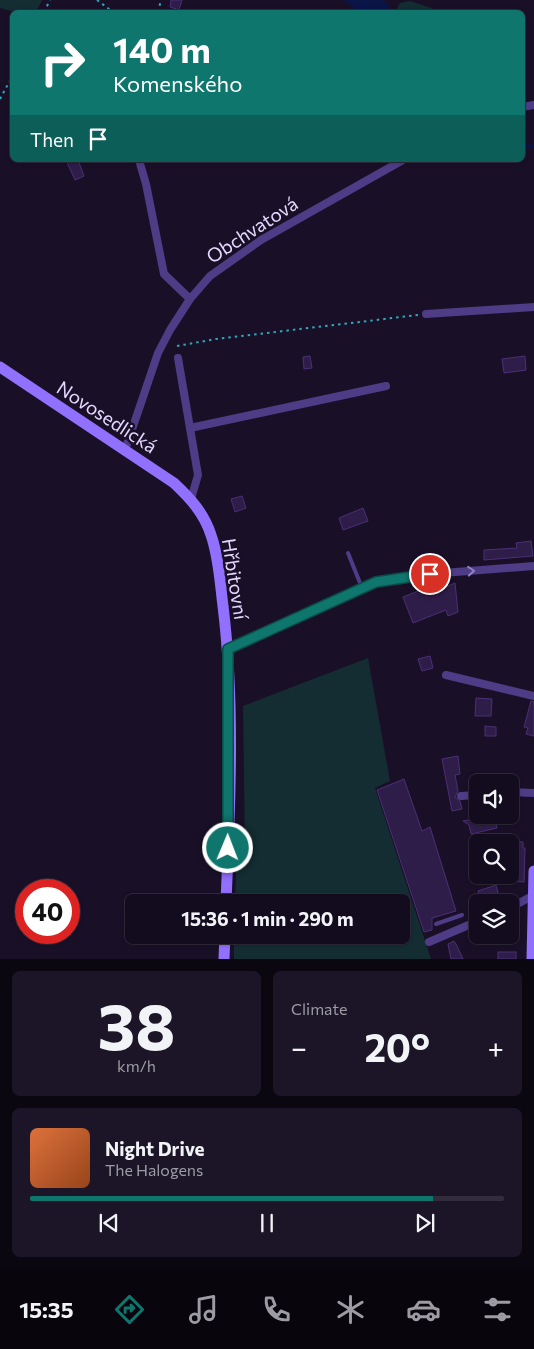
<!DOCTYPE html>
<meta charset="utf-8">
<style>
:root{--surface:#130c1e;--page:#1c1527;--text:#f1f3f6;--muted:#9d9ba4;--line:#322c3c;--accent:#0f766e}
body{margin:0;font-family:Commissioner,sans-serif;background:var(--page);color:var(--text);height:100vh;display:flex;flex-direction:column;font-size:19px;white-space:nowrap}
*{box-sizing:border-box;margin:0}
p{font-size:16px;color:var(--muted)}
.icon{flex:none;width:28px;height:28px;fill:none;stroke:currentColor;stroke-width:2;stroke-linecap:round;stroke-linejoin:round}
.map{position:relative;height:959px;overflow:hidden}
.sheet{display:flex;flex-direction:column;gap:12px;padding:12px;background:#0a0710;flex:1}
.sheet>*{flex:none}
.hud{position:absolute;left:10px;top:10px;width:515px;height:152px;border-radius:8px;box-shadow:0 1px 4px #0004,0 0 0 1px var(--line);background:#0f766e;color:#fff;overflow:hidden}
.tools{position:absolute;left:469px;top:774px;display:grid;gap:10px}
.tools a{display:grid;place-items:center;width:50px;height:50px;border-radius:8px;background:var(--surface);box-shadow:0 1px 4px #0004,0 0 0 1px var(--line);font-size:25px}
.speed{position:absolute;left:15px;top:879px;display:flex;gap:10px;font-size:25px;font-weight:700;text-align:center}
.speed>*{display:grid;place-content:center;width:65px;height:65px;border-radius:50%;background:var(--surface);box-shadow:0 1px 4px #0004,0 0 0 1px var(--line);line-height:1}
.speed .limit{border:8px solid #d22;background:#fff;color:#111}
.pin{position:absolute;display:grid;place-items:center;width:42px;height:42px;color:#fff;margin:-21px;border:2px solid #fff;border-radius:50%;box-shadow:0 1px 5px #0007}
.me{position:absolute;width:55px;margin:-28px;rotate:1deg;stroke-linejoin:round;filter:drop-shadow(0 0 4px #0008)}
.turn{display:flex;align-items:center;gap:18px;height:105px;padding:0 20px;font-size:22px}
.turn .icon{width:65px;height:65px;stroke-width:2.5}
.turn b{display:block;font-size:35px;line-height:42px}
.then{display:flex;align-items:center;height:48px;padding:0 20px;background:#0003;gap:10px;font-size:19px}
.big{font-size:38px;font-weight:700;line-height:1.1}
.sheet .card{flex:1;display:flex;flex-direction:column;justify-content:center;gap:8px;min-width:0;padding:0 18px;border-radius:8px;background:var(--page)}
.sheet .dial{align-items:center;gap:0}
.dial b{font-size:65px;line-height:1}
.song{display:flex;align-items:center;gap:15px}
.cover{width:60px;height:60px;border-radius:8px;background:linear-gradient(135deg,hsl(20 70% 55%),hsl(20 70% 35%))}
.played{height:5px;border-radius:2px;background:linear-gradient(90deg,var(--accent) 85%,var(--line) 85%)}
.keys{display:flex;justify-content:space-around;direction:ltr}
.heat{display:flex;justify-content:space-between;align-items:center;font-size:28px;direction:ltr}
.sheet .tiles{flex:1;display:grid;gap:12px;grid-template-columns:1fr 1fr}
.card:last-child{grid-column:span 2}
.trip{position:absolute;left:125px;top:894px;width:285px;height:50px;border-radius:8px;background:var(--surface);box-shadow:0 1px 4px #0004,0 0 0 1px var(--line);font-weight:700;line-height:50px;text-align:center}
.tabs{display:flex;height:80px;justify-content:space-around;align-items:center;background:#08050c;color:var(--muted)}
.tabs .icon{width:35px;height:35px}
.tabs .selected{color:var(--accent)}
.tabs b{font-size:22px;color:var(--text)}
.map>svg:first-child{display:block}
.green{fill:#132d32}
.water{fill:#0b1447}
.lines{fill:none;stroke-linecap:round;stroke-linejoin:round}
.stream{stroke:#0b1447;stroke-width:3}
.building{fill:#2f1d49;stroke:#4b2f75}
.path{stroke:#31a5b9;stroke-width:2;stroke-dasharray:2.5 4;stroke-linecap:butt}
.lane{stroke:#4e3c87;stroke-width:4}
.street{stroke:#4e3c87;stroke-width:8}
.secondary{stroke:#9170fd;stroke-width:11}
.oneway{stroke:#9282bd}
.route-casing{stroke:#0a4d48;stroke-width:12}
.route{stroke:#0f766e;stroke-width:9}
.labels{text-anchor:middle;stroke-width:5;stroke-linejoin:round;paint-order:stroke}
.street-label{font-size:19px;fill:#e5d8ff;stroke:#191028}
</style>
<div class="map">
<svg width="534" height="959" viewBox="0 0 534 959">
<rect width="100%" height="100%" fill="#191028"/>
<g class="green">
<path d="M0 0H42L36 12H15L0 8Z"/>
<path d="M410 1 431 8 435 12H395L400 3Z"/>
<path d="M368 658 390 781 375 788 431 959H234V935H401V902H235L237 850 245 846 243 706Z"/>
</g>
<path class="water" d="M343 0H381L387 2 390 12H355L352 6Z"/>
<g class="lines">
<path class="stream" d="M522 146H534"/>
</g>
<g class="building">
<path d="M171 0H182L179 10 170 7Z"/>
<path d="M66 160H78L84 176 75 180Z"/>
<path d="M310 356 312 368 304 369 303 357Z"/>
<path d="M525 356 526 370 504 373 502 359Z"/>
<path d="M242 496 246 508 235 512 231 499Z"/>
<path d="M363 508 368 521 343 530 339 518Z"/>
<path d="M531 541 533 556 484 560V550L517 548 516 543Z"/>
<path d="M446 580 448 586 455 583 458 612 448 616 446 610 413 623 403 597Z"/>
<path d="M430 656 433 668 422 671 418 659Z"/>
<path d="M476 698 492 699 491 716H475Z"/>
<path d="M531 701 534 702V736L526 734 528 728 524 727Z"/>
<path d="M485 726 496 727V736H485Z"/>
<path d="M458 756 460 774 455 775 458 791 455 797 460 801 462 809 452 811 442 759Z"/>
<path d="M404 779 422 831 430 827 456 911 432 918V930L424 932 377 790Z"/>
<path d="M494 815 497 828 471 834 469 825 463 821Z"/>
<path d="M510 841 523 842V848H525L524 882 510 881Z"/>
<path d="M496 885 498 893 495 894 498 902H481L478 891Z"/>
<path d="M454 941 456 944 463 959H451L448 944Z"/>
<rect x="498" y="952" width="18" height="7"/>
</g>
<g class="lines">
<g class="path">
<path d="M97 0 113 12"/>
<path d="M44 12 50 0"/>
<path d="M158 12 161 0"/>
<path d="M0 99 12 77"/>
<path d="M177 346 216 339 418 315"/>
</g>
<g class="lane">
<path d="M348 553 362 588"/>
<path d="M436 924 462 915"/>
</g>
<g class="street">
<path d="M522 107 534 105"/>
<path d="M139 160 146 184 164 274 190 299"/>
<path d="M426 314 534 307"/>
<path d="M178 358 198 475 191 499"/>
<path d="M190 428 386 386"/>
<path d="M125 450 158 353 170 330 190 299 210 276 261 240 403 160"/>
<path d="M228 649 375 582 430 574 534 566"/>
<path d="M446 675 534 696"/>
<path d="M510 792 534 793"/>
<path d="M461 796 478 795"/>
<path d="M510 908 534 895"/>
<path d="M429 942 478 921"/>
</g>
<g class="secondary">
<path d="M0 367 174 483C190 498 204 513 211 535 219 558 220 583 223 606 235 704 230 805 226 902"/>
<path d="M224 959 225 935"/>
<path d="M532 959 534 871"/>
</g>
</g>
<defs><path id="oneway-chevron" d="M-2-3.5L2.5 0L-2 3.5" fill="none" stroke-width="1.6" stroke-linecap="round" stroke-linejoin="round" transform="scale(1.25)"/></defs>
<use class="oneway" href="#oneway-chevron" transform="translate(471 571) rotate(-5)"/>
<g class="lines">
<g class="route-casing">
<path id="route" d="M228 848V649L376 582 430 574"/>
</g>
<use href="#route" class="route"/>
</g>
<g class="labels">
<g class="street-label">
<text transform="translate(252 230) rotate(-33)" y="7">Obchvatová</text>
<text transform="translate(107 417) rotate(33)" y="7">Novosedlická</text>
<text transform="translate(235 579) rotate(81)" y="7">Hřbitovní</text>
</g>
</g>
</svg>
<div class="tools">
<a><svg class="icon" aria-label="sound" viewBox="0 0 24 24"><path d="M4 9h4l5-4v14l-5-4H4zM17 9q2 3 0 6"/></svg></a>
<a><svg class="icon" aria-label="search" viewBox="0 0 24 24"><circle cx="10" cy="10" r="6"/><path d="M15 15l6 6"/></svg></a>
<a><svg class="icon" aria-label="layers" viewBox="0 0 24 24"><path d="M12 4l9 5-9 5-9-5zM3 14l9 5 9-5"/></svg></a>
</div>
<div class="speed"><div class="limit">40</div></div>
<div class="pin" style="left:430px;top:574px;background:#d93025"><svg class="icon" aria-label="arrive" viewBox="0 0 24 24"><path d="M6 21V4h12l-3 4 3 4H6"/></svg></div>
<svg class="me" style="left:228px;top:848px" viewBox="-20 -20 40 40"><circle r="17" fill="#0f766e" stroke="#fff" stroke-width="3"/><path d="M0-11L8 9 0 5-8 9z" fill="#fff"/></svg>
<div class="trip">15:36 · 1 min · 290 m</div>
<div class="hud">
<div class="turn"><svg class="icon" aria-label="right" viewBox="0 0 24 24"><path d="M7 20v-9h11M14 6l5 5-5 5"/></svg><div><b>140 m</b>Komenského</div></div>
<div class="then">Then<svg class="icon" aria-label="arrive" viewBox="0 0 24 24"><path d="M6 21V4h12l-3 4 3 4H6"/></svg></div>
</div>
</div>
<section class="sheet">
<div class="tiles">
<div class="card dial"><b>38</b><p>km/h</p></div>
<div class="card"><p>Climate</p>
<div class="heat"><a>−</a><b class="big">20°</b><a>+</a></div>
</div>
<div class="card">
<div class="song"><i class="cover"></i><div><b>Night Drive</b><p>The Halogens</p></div></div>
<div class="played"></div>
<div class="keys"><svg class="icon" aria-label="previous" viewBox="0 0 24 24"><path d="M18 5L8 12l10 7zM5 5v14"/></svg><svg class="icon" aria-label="pause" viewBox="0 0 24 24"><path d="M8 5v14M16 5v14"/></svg><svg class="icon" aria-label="next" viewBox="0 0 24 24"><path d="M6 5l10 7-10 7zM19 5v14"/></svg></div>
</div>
</div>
</section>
<nav class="tabs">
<b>15:35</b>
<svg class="icon selected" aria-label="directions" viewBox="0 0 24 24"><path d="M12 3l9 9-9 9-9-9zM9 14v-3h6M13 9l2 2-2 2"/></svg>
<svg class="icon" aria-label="music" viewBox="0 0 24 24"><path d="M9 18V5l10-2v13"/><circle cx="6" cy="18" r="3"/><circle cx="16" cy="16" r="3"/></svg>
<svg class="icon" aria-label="phone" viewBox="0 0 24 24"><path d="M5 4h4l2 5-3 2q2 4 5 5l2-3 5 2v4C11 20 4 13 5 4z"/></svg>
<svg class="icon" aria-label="climate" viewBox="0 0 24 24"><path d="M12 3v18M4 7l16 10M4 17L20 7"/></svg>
<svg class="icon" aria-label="car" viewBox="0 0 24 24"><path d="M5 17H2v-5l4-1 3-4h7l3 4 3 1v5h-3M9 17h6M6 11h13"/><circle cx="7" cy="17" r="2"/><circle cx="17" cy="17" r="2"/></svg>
<svg class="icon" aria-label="filters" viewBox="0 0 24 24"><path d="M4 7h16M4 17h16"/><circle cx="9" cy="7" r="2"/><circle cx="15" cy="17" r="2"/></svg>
</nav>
